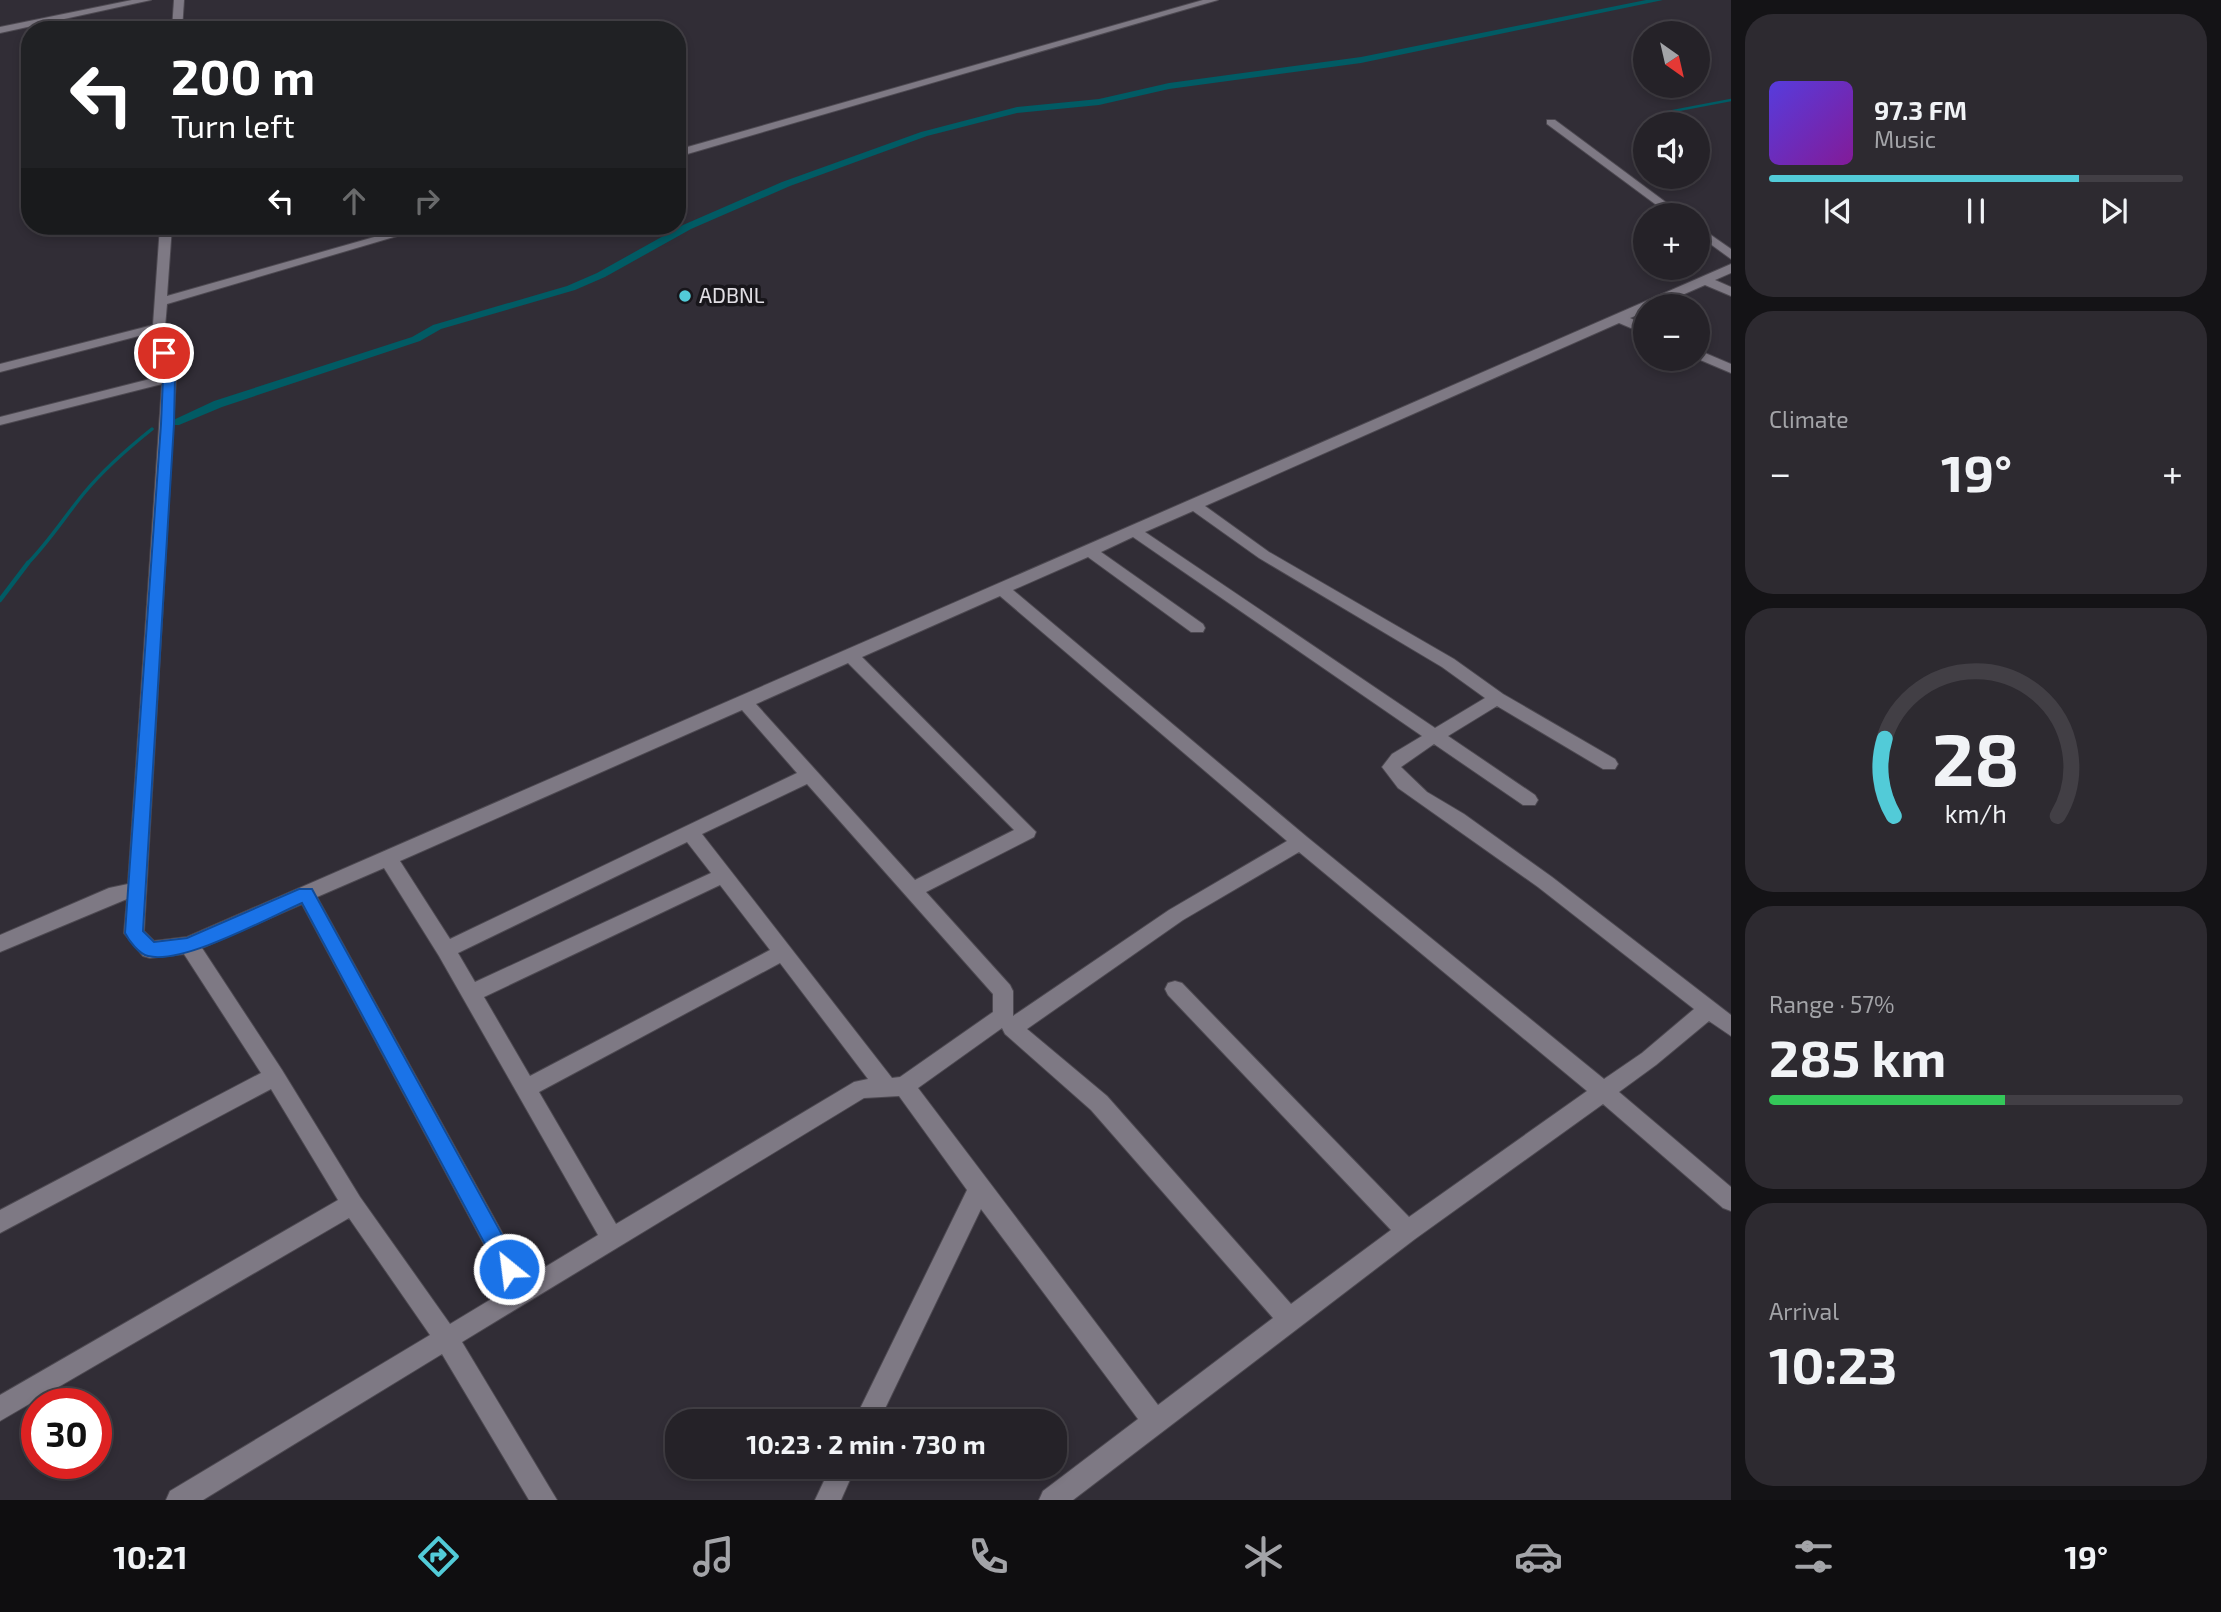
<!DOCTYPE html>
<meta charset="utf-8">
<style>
:root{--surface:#252228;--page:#2d2a30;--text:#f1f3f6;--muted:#a3a4a8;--line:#423f45;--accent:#52cbd8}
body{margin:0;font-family:"Exo 2",sans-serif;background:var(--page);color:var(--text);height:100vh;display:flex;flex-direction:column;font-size:26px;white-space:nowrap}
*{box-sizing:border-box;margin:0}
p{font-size:23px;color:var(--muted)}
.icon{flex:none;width:38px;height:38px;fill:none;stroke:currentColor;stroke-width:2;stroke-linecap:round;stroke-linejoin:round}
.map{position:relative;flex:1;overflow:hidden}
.drawer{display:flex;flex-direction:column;gap:14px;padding:14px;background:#141316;width:490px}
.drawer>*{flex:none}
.hud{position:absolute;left:21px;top:21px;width:665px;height:214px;border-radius:28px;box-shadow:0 4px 10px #0003,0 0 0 2px var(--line);background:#202124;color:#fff;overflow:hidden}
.needle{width:46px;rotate:146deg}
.fabs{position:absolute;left:1633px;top:21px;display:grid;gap:14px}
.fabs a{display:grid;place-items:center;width:77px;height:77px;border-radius:50%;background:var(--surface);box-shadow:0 4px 10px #0003,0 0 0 2px var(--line);font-size:35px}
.speed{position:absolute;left:21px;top:1388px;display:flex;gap:14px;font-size:35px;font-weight:700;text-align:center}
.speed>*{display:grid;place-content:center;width:91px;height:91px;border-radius:50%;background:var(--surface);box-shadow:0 4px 10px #0003,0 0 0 2px var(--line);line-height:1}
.speed .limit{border:10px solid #d22;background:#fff;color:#111}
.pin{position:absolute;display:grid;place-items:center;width:60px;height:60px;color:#fff;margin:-30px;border:4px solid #fff;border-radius:50%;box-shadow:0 2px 7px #0007}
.me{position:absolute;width:77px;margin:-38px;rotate:331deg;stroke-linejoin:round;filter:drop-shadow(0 0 5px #0008)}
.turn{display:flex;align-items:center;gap:24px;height:147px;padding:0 35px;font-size:32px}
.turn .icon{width:91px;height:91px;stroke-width:2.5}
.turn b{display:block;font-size:49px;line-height:60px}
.lanes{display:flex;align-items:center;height:66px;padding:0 35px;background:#0003;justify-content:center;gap:35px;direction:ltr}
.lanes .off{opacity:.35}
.big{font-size:52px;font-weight:700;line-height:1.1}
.drawer .tile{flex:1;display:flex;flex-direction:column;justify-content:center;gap:10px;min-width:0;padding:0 24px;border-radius:28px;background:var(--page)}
.drawer .dial{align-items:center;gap:0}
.dial svg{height:182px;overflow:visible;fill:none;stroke:var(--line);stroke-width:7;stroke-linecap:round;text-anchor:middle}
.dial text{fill:var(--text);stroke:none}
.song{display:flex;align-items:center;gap:21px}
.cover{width:84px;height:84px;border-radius:10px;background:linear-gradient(135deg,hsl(250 70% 55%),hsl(290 70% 35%))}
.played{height:7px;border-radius:4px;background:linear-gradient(90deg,var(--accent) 75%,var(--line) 75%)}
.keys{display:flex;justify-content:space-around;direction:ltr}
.heat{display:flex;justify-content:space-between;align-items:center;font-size:38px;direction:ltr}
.charge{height:10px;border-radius:5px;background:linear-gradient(90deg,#34c759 57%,var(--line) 0)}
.trip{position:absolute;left:665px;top:1409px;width:402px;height:70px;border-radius:28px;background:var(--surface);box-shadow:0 4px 10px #0003,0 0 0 2px var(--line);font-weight:700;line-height:70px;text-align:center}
.menu{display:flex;height:112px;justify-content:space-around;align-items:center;background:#0f0e10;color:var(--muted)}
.menu .icon{width:49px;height:49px}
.menu .current{color:var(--accent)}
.menu b{font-size:32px;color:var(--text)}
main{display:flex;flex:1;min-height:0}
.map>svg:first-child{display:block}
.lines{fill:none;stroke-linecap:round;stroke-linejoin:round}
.stream-far2{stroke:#015b64;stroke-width:2.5}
.stream-far1{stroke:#015b64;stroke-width:3.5}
.stream{stroke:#015b64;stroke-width:4.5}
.canal{fill:#015b64;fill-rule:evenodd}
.minor-casing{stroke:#4d4951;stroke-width:2}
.minor{fill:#7e7984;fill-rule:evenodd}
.route{fill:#1a73e8;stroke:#114b97;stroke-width:2}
.poi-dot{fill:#52cbd8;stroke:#18161b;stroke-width:2.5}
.labels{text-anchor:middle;stroke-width:7;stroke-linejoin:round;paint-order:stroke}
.far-poi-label{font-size:21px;fill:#e1dee4;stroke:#18161b;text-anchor:start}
</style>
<main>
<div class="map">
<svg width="1731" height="1500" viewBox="0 0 1731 1500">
<rect width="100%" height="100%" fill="#312d36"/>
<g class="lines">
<path class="stream-far2" d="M1668 112 1731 100"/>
<path class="stream-far1" d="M27 564C49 542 65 516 85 492 105 468 127 449 152 429"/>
<path class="stream" d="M0 600 28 563"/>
<path class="canal" d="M1646 0H1663L1361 63 1169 89 1099 105 1017 113 927 136 790 186 691 229 605 277 575 290 441 329 420 341 222 407 179 425H171L169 422 214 401 412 337 433 325 567 286 597 273 683 225 782 182 921 132 1017 107 1099 99 1169 83 1361 57Z"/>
<g class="minor-casing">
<g id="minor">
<path d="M132 0H151L0 33V27Z"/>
<path d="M174 0H184L182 30H172Z"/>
<path d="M1203 0H1218L677 157V150Z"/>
<path d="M1547 120H1555L1683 215H1670L1547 124Z"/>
<path d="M160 226H172L167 296 413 226H431L167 304 165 327 176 378 144 931 154 941 187 937 1731 264V273L1715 280 1731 287V296L1705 285 1657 306H1645V312L1630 318 1645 325V334L1619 323 1205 506 1269 552 1454 659 1503 694 1615 759 1618 764 1615 769H1603L1497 706 1448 736 1535 795 1538 800 1535 805H1523L1434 744 1401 767 1427 792 1464 814 1552 877 1731 1015V1036L1709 1021 1656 1065 1619 1092 1731 1187V1211L1723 1208 1603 1104 1415 1239 1073 1500H1039L1043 1491 1138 1419 981 1209 879 1421H854L967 1190 899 1096 864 1098 462 1342 557 1500H529L442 1354 203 1500H166L170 1491 430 1335 349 1218 0 1421V1395L338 1200 271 1089 0 1233V1210L261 1073 184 954 150 958 143 956 124 933 127 899 0 952V935L109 888 128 884 162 384 0 425V417L162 376 154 332 0 372V364L153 325ZM1193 511 1259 558 1442 667 1485 698 1435 728 1145 532ZM1133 537 1422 736 1392 754 1382 767 1398 788 1538 887 1694 1009 1642 1053 1604 1079 1307 837 1013 590 1088 557 1191 632H1203L1205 628 1203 624 1101 552ZM1000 596 1287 841 1169 910 1013 1016V991L1010 985 926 892 1034 837 1036 832 862 657ZM848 663 1014 830 915 880 756 704ZM742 710 797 773 450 939 400 861ZM807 784 993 994V1012L900 1077 892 1078 702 834ZM687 842 711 873 475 982 458 953ZM1299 852 1587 1091 1409 1217 1182 983 1175 981 1168 983 1165 989 1168 995 1391 1230 1291 1304 1107 1096 1027 1029 1183 920ZM384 868 439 956 598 1235 527 1278 317 897ZM720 885 770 950 530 1076 484 997ZM302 904 508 1289 450 1324 360 1197 282 1070 202 948ZM780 963 868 1079 854 1082 616 1224 539 1092ZM1002 1028 1005 1034 1091 1110 1273 1318 1158 1405 918 1088Z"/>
<path d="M1698 226 1731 249V259L1698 235Z"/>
<path d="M1698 350 1731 364V373L1698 359Z"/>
<path d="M831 1466H856L841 1500H815Z"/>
</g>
</g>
<use href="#minor" class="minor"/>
</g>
<path class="route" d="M164 349 170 353 175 378 174 424 143 931 154 942 187 938 299 889H312L517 1262 520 1269 517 1276 509 1279 502 1276 302 903C268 918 182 965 148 956 139 954 129 941 125 933L161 424 163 378 158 353Z"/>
<circle class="poi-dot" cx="685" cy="296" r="7"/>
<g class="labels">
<g class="far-poi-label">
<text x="699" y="303">ADBNL</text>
</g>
</g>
</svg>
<div class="fabs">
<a><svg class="needle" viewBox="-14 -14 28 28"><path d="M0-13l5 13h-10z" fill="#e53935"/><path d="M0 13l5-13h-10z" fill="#a3a4a8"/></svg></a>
<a><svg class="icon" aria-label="sound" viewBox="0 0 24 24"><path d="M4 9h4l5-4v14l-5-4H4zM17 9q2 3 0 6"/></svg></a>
<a>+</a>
<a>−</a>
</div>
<div class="speed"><div class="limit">30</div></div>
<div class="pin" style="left:164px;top:353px;background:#d93025"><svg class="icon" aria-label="arrive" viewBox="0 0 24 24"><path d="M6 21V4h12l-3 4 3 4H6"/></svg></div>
<svg class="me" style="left:509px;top:1269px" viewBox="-20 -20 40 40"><circle r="17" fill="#1a73e8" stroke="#fff" stroke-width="3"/><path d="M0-11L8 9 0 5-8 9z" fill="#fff"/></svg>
<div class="trip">10:23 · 2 min · 730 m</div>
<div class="hud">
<div class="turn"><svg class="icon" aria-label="left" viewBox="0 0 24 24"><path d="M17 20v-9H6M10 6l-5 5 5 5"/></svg><div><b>200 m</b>Turn left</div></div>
<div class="lanes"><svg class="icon" aria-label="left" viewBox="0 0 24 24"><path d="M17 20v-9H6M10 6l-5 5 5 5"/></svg><svg class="icon off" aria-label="ahead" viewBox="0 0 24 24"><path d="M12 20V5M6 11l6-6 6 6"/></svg><svg class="icon off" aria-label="right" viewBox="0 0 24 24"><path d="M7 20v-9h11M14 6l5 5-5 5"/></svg></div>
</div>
</div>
<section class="drawer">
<div class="tile">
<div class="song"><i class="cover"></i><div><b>97.3 FM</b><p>Music</p></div></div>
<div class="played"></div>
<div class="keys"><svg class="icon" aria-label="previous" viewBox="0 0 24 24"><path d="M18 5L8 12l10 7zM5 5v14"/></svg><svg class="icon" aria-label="pause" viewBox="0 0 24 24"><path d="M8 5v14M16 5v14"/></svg><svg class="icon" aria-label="next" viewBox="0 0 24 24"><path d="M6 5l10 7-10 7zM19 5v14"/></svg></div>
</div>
<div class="tile"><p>Climate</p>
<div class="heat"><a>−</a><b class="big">19°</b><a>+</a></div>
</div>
<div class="tile dial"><svg viewBox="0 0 100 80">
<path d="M14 69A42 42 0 1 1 86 69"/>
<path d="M14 69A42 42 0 0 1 10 35" stroke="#52cbd8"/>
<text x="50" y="56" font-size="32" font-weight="700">28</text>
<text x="50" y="72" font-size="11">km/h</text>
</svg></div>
<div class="tile"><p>Range · 57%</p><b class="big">285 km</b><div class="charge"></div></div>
<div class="tile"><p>Arrival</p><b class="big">10:23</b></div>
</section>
</main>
<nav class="menu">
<b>10:21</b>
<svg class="icon current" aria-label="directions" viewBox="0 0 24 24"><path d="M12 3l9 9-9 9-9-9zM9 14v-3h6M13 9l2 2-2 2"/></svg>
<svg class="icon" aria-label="music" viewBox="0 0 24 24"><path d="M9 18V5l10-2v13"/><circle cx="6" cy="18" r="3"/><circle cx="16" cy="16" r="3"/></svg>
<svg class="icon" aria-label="phone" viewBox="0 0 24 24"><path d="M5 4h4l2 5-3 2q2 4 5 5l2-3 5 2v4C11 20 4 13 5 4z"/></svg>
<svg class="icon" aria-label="climate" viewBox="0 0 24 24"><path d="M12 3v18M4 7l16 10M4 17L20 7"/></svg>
<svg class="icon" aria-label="car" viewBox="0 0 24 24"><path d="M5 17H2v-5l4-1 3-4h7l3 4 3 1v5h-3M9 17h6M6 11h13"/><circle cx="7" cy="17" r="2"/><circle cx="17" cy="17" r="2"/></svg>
<svg class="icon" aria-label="filters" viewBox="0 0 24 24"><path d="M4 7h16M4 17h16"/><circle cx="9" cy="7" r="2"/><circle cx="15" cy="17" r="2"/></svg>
<b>19°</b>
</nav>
